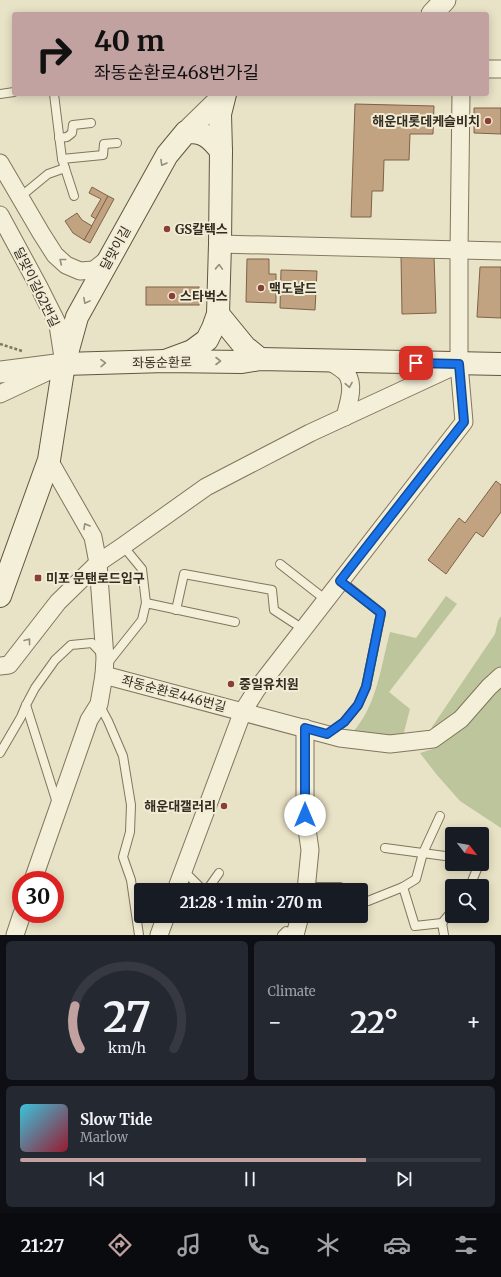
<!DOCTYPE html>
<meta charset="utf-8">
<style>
:root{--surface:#171b24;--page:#242831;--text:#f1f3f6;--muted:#9ea1a6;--line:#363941;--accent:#c2a2a0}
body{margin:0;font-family:Merriweather,"Noto Sans KR",serif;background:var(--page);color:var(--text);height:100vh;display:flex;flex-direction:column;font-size:15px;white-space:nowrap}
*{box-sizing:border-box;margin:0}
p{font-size:13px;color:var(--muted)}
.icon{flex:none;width:22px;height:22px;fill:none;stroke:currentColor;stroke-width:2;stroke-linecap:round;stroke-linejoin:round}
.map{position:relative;height:935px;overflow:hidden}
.side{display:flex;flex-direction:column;gap:6px;padding:6px;background:#0d0f14;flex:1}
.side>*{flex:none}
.hud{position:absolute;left:12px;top:12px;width:477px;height:84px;border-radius:4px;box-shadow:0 2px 10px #0003;background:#c2a2a0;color:#111;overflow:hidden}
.needle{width:26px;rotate:121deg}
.fabs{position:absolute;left:445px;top:827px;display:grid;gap:8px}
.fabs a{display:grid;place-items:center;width:44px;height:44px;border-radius:4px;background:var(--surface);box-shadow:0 2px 10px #0003;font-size:20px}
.speed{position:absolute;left:12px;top:871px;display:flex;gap:8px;font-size:20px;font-weight:700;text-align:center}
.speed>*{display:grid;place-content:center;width:52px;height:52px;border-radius:50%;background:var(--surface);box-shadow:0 2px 10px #0003;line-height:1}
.speed .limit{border:6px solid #d22;background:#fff;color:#111}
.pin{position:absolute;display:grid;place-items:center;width:34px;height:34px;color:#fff;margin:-17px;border-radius:8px;box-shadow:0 2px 6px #0006}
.me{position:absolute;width:44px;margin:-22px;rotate:0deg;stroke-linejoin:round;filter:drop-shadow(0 0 3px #0008)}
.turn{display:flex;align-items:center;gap:14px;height:84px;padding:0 16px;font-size:18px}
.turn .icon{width:52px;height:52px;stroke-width:2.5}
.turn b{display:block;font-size:28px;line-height:34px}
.big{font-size:30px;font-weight:700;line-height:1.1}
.side .widget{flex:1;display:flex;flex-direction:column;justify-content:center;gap:6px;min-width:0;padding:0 14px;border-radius:6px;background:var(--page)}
.side .dial{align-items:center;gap:0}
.dial svg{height:104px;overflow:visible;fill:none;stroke:var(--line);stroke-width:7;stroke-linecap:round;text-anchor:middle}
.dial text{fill:var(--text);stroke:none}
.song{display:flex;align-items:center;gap:12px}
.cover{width:48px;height:48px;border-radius:6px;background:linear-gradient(135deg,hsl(190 70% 55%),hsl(350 70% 35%))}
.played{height:4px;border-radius:2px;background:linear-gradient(90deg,var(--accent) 75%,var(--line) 75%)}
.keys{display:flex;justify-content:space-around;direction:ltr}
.heat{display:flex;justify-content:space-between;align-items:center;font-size:22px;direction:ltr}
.side .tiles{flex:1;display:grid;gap:6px;grid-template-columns:1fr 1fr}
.widget:last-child{grid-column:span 2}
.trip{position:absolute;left:134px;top:883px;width:234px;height:40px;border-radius:4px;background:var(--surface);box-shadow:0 2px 10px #0003;font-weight:700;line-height:40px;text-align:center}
.tabs{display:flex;height:64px;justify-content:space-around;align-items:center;background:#090b0e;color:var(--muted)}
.tabs .icon{width:28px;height:28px}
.tabs .on{color:var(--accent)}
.tabs b{font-size:18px;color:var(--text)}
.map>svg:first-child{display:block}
.green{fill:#bcc59b}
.building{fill:#c2a381;stroke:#7e6347}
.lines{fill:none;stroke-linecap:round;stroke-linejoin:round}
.service-casing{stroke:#82755e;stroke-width:10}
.minor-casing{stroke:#82755e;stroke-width:19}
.tertiary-casing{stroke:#82755e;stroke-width:23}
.secondary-casing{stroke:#635641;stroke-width:24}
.path{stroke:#82755e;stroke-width:2.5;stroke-dasharray:3 2;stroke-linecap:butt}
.service{stroke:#f4efd8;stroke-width:8}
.minor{stroke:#f4efd8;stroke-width:17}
.tertiary{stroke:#f4efd8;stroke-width:21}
.secondary{stroke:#f4efd8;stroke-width:22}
.oneway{stroke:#948e7c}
.route-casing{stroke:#114b97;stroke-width:10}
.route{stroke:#1a73e8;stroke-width:7}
.poi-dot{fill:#893e36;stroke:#f1ecd5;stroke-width:1.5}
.labels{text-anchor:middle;stroke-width:4;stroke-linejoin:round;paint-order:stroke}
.poi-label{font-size:13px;font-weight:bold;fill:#342c20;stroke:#f1ecd5;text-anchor:start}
.street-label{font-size:13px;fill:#342c20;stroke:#f1ecd5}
</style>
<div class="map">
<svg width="501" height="935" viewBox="0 0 501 935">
<rect width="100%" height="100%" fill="#e8e2c6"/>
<g class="green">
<path d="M446 596 457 604 389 692 410 709 403 736 353 732C377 705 381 666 390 632L416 638Z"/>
<path d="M501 616V828L460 801 437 775 420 753 436 748 432 727 495 634 498 621Z"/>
</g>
<g class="building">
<path d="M355 104 434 106 433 134H410L409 160H384L383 191H372L371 217H351Z"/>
<path d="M474 108H501V134L474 133Z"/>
<path d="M92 187 108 196 96 219 91 216 101 199 89 193Z"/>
<path d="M108 196 114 199 90 243 84 240Z"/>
<path d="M77 213 82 220 92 226 84 240 73 233 65 221Z"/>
<path d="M434 256 436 313 402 314 401 257Z"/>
<path d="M247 259H269V274H276V303L246 302Z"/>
<path d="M480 267H501V318L477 317Z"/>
<path d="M281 270 317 271 315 310 280 308Z"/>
<rect x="146" y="287" width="53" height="18"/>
<path d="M496 481 501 485V512L483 537 476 532 446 574 428 560 459 518 465 523Z"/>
</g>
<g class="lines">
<g class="service-casing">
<g id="service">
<path d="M0 94 14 92"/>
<path d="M54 94 62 159 74 196"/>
<path d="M59 138 67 137 72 133 73 125 91 123"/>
<path d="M62 159 103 155 104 144 117 143"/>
<path d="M20 197 48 174 65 168"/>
<path d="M123 546 142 569 146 603"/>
<path d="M280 564 326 600"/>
<path d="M176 610 184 574 272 590 274 610 303 629"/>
<path d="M107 664 142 620 146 603 235 622"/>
<path d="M99 704 108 721 123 756 131 805 130 832 123 857 131 880 139 935"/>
<path d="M26 705 57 803"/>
<path d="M328 734 344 722 358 705 366 687 381 613 341 581"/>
<path d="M0 753 21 717 26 705 35 688 55 660 71 645 92 643 103 655"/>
<path d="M385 848 445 856"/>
<path d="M183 870 203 890"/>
<path d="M470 886 479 864"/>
<path d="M307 887H340L343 890"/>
<path d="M403 887 416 879 423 853 440 816"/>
<path d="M207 890 219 873"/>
<path d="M361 902 368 901 403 887 415 926 442 923 444 935"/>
<path d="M442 923 452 911"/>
<path d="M282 935 286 931 296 934"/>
</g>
</g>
<g class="minor-casing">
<g id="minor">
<path d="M487 69H501"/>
<path d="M0 163 41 233 55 255 66 265 80 271 94 270 109 258"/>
<path d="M0 215 39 287 58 325 64 364 0 394"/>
<path d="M220 244 501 251"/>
<path d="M329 361C334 364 343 369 347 374 355 387 348 404 345 417"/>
<path d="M0 666 9 665 58 602 98 563 123 546 206 487 310 433 459 364"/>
<path d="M104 675 340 738 390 744 433 739 461 719 489 687 501 676"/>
<path d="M305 728V815L310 850 306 890"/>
<path d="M33 880 89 720 99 704 104 675 105 658 98 563 93 537 49 460"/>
<path d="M176 890 243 711 257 689 464 422 459 364V250L461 94"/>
<path d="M15 935 22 914"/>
<path d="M159 935 166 916"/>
<path d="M295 935 300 916"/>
</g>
</g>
<g class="tertiary-casing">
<g id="tertiary">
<path d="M432 14 445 0"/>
<path d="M186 132 225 94"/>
<path d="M0 372 64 364"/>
</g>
</g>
<g class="secondary-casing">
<g id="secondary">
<path d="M221 151 220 114 225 94"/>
<path d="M218 314 245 347 260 359"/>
<path d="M64 364 165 361 242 362 260 359 501 364"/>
<path d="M0 596 49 460 64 364 77 317 167 155 186 132C203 131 210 137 221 151L220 244 218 314 213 328 207 340 192 351 165 361"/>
</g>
</g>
<path class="path" d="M0 344 22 351"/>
<use href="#service" class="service"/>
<use href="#minor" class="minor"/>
<use href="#tertiary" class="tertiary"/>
<use href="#secondary" class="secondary"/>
</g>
<defs><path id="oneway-chevron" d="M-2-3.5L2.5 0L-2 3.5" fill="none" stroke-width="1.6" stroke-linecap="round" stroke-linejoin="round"/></defs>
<g class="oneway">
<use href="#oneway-chevron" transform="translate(163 163) rotate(120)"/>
<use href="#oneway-chevron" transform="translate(62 261) rotate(-141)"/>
<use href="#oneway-chevron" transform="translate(219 267) rotate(-88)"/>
<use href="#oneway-chevron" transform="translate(86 301) rotate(118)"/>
<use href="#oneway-chevron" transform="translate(218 361)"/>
<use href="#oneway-chevron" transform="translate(103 363) rotate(-1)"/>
<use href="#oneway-chevron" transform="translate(349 385) rotate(80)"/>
<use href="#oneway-chevron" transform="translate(86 526) rotate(-119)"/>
<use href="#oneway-chevron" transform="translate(28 641) rotate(-52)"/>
</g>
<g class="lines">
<g class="route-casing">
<path id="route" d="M305 815V728L327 734 344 722 358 705 366 687 381 613 340 581 464 422 459 364 416 363"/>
</g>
<use href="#route" class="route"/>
</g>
<g class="poi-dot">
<circle cx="488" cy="121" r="4"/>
<circle cx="167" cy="229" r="4"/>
<circle cx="261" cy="288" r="4"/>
<circle cx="172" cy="296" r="4"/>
<rect x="34" y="574" width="8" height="8" rx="2"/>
<circle cx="231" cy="684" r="4"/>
<circle cx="224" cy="806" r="4"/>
</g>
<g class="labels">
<g class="poi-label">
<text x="480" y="126" text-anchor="end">해운대롯데케슬비치</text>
<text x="175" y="234">GS칼텍스</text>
<text x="269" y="293">맥도날드</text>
<text x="180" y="301">스타벅스</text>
<text x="46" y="583">미포 문탠로드입구</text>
<text x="239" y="689">중일유치원</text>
<text x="216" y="811" text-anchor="end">해운대갤러리</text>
</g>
<g class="street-label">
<text transform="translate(115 248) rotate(-61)" y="5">달맞이길</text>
<text transform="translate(37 287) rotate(64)" y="5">달맞이길62번길</text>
<text transform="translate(162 362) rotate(-1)" y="5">좌동순환로</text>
<text transform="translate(174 693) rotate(15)" y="5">좌동순환로446번길</text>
</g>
</g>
</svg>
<div class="fabs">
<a><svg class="needle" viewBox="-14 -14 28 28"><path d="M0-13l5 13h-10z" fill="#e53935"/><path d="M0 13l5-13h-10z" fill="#9ea1a6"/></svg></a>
<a><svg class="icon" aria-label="search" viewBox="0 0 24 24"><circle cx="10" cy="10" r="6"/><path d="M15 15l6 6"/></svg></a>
</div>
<div class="speed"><div class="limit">30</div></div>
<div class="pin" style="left:416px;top:363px;background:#d93025"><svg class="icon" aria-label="arrive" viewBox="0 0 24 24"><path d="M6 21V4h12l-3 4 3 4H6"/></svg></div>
<svg class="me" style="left:305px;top:815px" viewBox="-20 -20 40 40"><circle r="19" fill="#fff"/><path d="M0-13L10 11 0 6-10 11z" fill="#1a73e8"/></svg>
<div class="trip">21:28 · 1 min · 270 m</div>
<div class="hud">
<div class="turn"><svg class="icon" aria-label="right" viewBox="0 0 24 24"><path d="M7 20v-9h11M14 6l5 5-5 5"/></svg><div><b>40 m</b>좌동순환로468번가길</div></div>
</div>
</div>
<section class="side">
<div class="tiles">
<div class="widget dial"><svg viewBox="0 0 100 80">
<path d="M14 69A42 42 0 1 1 86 69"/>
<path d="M14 69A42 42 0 0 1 10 36" stroke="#c2a2a0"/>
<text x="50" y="56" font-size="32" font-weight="700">27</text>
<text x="50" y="72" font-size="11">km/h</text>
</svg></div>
<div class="widget"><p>Climate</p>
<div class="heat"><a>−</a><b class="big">22°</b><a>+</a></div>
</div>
<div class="widget">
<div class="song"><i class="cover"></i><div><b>Slow Tide</b><p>Marlow</p></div></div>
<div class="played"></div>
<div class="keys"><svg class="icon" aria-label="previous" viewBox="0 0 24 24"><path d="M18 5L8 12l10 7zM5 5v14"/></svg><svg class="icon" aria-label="pause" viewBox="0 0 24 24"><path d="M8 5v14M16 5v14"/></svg><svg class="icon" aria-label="next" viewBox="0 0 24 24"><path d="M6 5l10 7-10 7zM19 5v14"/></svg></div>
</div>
</div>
</section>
<nav class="tabs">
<b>21:27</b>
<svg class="icon on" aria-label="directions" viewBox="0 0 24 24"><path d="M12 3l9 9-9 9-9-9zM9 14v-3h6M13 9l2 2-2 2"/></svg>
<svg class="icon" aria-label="music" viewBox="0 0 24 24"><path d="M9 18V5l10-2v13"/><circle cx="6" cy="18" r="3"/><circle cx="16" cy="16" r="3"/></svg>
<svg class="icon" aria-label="phone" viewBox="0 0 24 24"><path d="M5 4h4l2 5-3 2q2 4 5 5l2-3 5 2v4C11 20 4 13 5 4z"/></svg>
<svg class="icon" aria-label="climate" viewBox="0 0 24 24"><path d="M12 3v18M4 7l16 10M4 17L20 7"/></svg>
<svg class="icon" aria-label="car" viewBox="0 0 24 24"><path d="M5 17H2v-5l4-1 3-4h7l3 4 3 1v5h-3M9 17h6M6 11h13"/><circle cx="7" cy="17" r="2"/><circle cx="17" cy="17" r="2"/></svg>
<svg class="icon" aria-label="filters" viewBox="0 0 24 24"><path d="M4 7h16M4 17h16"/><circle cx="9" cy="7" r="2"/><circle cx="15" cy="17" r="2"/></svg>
</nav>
